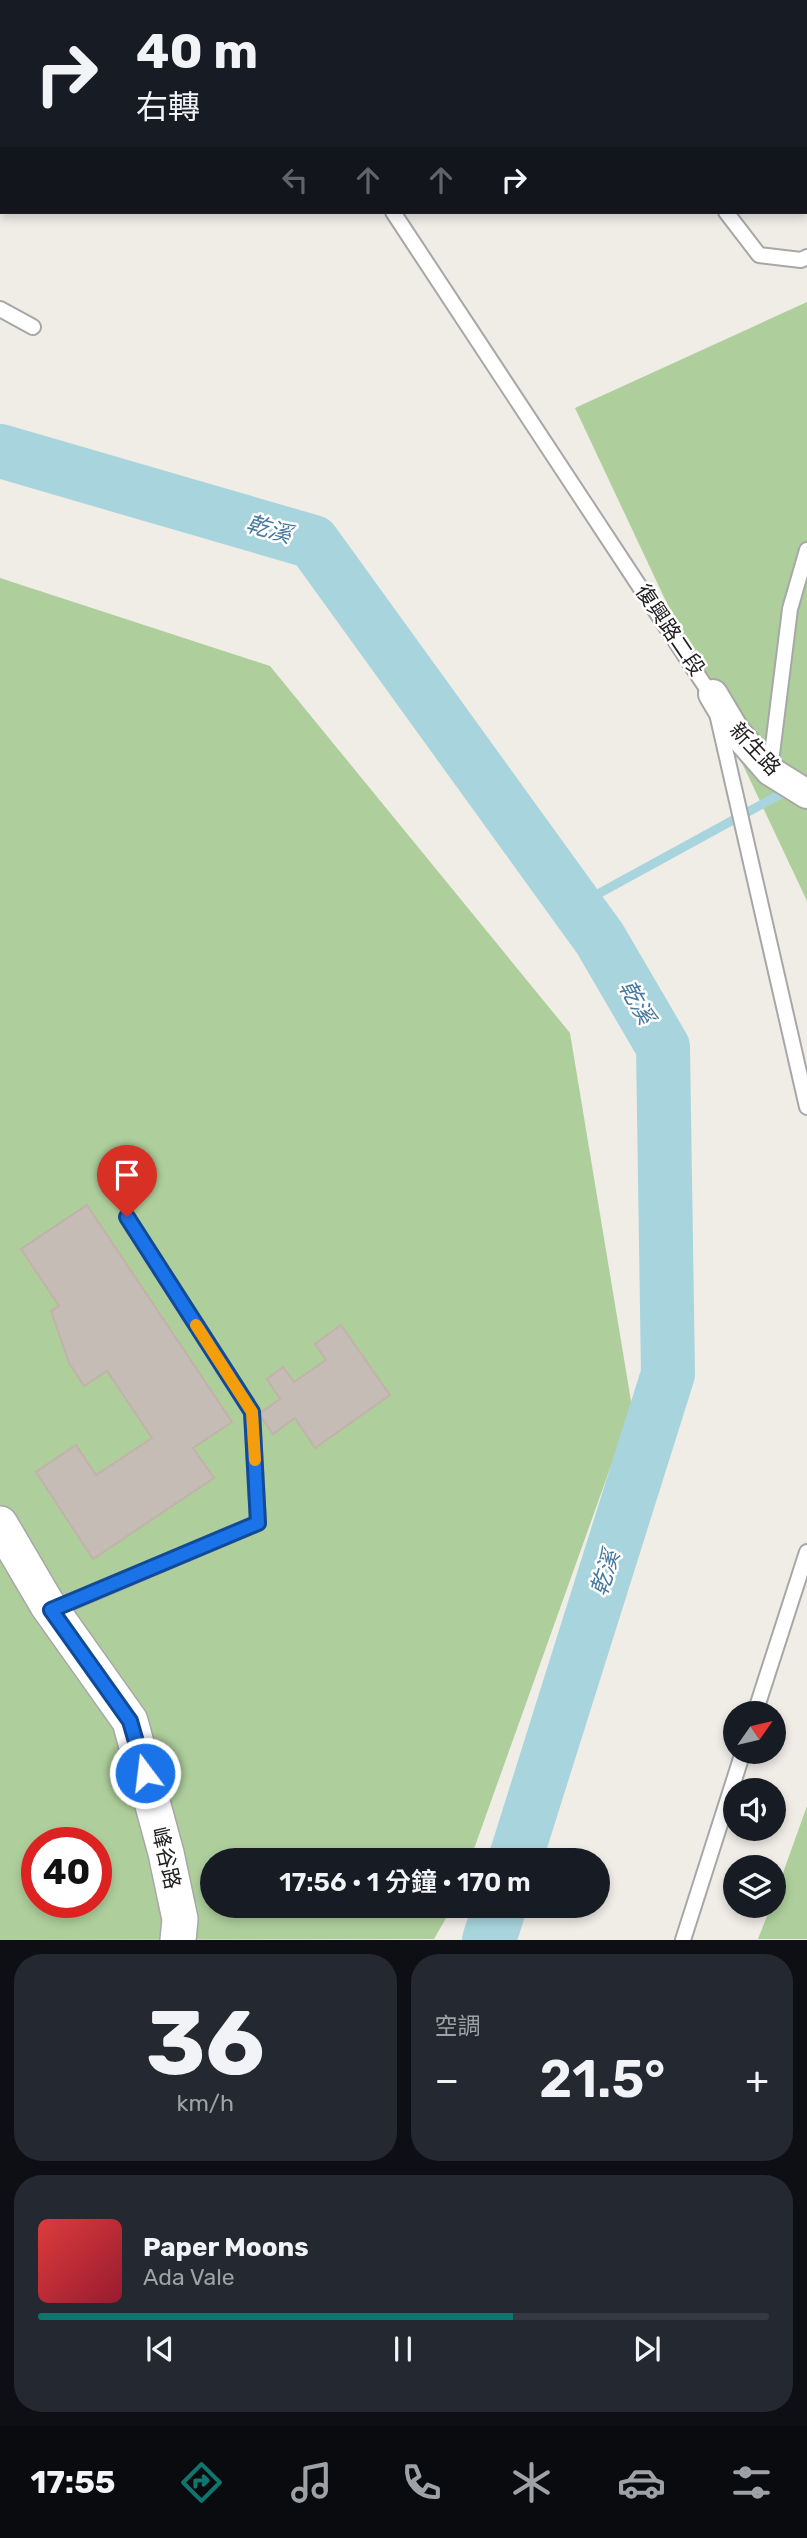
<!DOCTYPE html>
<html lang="zh-TW">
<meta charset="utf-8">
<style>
:root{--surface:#171b24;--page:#242831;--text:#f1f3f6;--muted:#9ea1a6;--line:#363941;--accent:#0f766e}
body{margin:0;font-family:Rubik,"Noto Sans TC",sans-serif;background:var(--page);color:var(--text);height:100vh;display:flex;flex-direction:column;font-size:26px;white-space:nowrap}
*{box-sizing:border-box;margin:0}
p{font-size:23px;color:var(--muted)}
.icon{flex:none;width:38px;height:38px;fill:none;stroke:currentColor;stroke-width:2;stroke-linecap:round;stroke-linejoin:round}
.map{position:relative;height:1940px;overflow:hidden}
.details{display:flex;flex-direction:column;gap:14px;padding:14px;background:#0d0f14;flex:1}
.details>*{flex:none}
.guide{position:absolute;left:0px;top:0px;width:808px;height:214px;box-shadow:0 4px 10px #0003;background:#171b24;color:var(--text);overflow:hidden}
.needle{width:46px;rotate:56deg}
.controls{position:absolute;left:723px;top:1701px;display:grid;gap:14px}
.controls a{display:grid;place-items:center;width:63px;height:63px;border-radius:50%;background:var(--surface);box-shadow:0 4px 10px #0003;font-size:35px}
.speed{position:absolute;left:21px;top:1827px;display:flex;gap:14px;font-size:35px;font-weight:700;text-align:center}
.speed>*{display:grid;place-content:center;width:91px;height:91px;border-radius:50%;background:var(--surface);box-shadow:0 4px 10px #0003;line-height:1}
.speed .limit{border:10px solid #d22;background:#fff;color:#111}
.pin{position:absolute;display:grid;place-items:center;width:60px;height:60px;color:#fff;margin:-72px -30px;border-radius:50% 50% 50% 0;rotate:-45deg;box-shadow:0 0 7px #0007}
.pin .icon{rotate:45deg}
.me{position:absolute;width:77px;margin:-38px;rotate:345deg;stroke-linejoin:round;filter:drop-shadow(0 0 5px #0008)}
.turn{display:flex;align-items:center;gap:24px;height:147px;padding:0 21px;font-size:32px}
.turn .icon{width:91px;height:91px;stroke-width:2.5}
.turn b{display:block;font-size:49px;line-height:60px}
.lanes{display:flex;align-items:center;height:66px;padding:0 21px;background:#0003;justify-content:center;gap:35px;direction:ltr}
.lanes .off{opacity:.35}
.big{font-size:52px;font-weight:600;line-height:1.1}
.details .widget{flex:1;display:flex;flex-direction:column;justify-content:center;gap:10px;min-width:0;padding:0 24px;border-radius:28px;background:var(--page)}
.details .dial{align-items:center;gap:0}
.dial b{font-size:91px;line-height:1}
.song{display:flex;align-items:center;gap:21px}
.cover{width:84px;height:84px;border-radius:10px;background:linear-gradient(135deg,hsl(0 70% 55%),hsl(350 70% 35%))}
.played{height:7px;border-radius:4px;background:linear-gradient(90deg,var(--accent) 65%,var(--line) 65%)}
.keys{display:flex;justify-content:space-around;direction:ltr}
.heat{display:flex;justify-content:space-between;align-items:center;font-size:38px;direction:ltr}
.details .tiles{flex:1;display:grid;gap:14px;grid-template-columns:1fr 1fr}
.widget:last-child{grid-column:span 2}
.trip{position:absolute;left:200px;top:1848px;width:410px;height:70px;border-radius:35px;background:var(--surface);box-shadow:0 4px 10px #0003;font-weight:600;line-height:70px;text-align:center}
.tab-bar{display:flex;height:112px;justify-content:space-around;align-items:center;background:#090b0e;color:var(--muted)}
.tab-bar .icon{width:49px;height:49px}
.tab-bar .selected{color:var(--accent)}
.tab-bar b{font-size:32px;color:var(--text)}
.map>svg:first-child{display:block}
.forest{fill:#aecf9c;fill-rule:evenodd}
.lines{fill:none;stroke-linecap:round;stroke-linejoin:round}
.stream{stroke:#a8d5dd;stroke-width:9}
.river{stroke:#a8d5dd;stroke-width:54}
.building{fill:#c5bcb6;stroke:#c2b2a9;stroke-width:2}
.service-casing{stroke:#a7a7a7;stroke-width:18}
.minor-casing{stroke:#a7a7a7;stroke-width:32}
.tertiary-casing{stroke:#a7a7a7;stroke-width:38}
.service{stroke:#fff;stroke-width:14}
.minor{stroke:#fff;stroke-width:28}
.tertiary{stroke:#fff;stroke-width:35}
.route-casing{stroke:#114b97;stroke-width:18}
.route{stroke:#1a73e8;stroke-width:12}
.slow{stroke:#f59e0b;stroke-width:12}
.labels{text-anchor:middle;stroke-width:5;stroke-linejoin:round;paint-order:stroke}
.street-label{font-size:21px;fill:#202020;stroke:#fff}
.water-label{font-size:23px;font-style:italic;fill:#47799f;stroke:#fff}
</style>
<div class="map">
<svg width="807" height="1940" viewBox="0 0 807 1940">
<rect width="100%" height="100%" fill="#f0ece6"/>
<g class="forest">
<path d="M807 302V901L575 408Z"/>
<path d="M0 578 270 666 570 1033 632 1407 470 1860H212V1906H453L434 1939 0 1940ZM37 1843H96V1902H37Z"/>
<path d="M807 1806V1939H758L771 1906H774V1898Z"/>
</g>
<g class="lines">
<g class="stream">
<path d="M402 0 404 2"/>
<path d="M19 2 20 0"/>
<path d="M706 2 708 0"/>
<path d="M0 30 2 28"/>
<path d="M576 906 790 789"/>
</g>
<g class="river">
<path d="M0 451 313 542 600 939 663 1047 668 1374 515 1860"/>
<path d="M489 1940 500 1906"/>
</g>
</g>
<g class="building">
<path d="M87 1205 232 1422 193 1448 214 1478 93 1559 36 1472 76 1445 96 1475 152 1438 107 1371 84 1386 69 1363 51 1311 59 1306 21 1249Z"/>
<path d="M341 1325 390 1395 315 1448 295 1418 273 1434 259 1414 280 1399 267 1379 283 1367 294 1382 326 1360 315 1344Z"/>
</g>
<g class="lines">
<g class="service-casing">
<g id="service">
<path d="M252 0 254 2"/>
<path d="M72 2 73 0"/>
<path d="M376 2H378"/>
<path d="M725 2 728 0"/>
<path d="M0 100 2 98"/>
<path d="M393 212 713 698"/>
<path d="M726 212 759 255 801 260 807 257"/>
<path d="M0 309 33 327"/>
<path d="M718 718 807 1107"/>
<path d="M770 770 790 609 807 550"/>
<path d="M53 1610 258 1523 252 1412 127 1217"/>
<path d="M755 1713 807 1552"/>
<path d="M683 1940 743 1752"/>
</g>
</g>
<g class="minor-casing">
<path id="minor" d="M713 694 735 731 770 771 807 794"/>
</g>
<g class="tertiary-casing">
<path id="tertiary" d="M0 1524 47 1604 130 1721 166 1853 180 1919 178 1940"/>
</g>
<use href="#service" class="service"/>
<use href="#minor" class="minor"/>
<use href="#tertiary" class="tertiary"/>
</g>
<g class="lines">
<g class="route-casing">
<path id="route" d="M127 1217 252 1412 258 1523 51 1610 130 1721 145 1773"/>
</g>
<use href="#route" class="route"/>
<path class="slow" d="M196 1325 252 1412 255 1460"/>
</g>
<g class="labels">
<g class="street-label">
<text transform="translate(670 630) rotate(56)" y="7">復興路二段</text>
<text transform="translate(755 749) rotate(47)" y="7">新生路</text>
<text transform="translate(166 1858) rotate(77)" y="7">峰谷路</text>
</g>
<g class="water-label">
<text transform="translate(269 529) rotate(16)" y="8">乾溪</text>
<text transform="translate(637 1002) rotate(60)" y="8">乾溪</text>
<text transform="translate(605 1573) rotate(-72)" y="8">乾溪</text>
</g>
</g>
</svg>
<div class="controls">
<a><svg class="needle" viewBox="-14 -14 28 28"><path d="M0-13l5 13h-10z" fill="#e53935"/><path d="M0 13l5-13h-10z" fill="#9ea1a6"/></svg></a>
<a><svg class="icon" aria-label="sound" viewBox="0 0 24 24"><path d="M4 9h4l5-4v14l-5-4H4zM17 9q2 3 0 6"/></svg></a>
<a><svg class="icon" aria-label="layers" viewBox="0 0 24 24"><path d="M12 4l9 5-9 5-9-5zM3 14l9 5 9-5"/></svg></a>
</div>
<div class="speed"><div class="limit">40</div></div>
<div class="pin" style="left:127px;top:1217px;background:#d93025"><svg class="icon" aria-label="arrive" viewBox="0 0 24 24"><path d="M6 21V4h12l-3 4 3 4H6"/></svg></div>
<svg class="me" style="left:145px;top:1773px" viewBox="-20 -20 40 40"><circle r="17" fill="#1a73e8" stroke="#fff" stroke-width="3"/><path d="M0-11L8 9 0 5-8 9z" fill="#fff"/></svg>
<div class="trip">17:56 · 1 分鐘 · 170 m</div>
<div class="guide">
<div class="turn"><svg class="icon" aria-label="right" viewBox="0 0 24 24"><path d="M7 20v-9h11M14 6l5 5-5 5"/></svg><div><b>40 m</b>右轉</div></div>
<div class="lanes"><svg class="icon off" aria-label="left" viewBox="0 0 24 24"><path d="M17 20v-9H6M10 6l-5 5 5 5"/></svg><svg class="icon off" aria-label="ahead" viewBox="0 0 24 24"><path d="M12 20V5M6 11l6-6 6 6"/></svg><svg class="icon off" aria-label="ahead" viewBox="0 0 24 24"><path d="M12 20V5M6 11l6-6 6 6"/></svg><svg class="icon" aria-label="right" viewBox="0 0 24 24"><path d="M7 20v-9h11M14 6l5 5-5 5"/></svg></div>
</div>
</div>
<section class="details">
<div class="tiles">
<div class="widget dial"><b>36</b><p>km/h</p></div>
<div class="widget"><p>空調</p>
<div class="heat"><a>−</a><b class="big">21.5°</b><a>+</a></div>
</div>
<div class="widget">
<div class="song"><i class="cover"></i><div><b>Paper Moons</b><p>Ada Vale</p></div></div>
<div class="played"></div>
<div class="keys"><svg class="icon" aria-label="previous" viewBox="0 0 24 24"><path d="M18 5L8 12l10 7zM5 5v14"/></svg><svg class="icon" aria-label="pause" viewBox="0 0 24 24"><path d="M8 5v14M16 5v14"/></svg><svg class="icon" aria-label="next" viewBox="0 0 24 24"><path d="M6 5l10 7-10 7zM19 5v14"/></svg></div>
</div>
</div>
</section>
<nav class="tab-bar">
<b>17:55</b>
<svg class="icon selected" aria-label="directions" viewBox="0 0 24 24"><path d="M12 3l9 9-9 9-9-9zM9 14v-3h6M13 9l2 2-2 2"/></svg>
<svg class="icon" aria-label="music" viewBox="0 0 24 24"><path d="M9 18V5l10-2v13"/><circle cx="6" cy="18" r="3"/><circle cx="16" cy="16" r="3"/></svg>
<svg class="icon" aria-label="phone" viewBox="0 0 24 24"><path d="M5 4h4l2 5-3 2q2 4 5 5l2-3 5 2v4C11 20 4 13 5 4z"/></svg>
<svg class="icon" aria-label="climate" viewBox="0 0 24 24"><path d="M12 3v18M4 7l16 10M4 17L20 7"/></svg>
<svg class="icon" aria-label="car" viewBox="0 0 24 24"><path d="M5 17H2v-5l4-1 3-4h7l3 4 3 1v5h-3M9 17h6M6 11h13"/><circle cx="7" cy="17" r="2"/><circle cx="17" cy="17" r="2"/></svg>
<svg class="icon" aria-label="filters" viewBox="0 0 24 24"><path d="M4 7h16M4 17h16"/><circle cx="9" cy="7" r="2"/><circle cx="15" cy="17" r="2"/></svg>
</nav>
